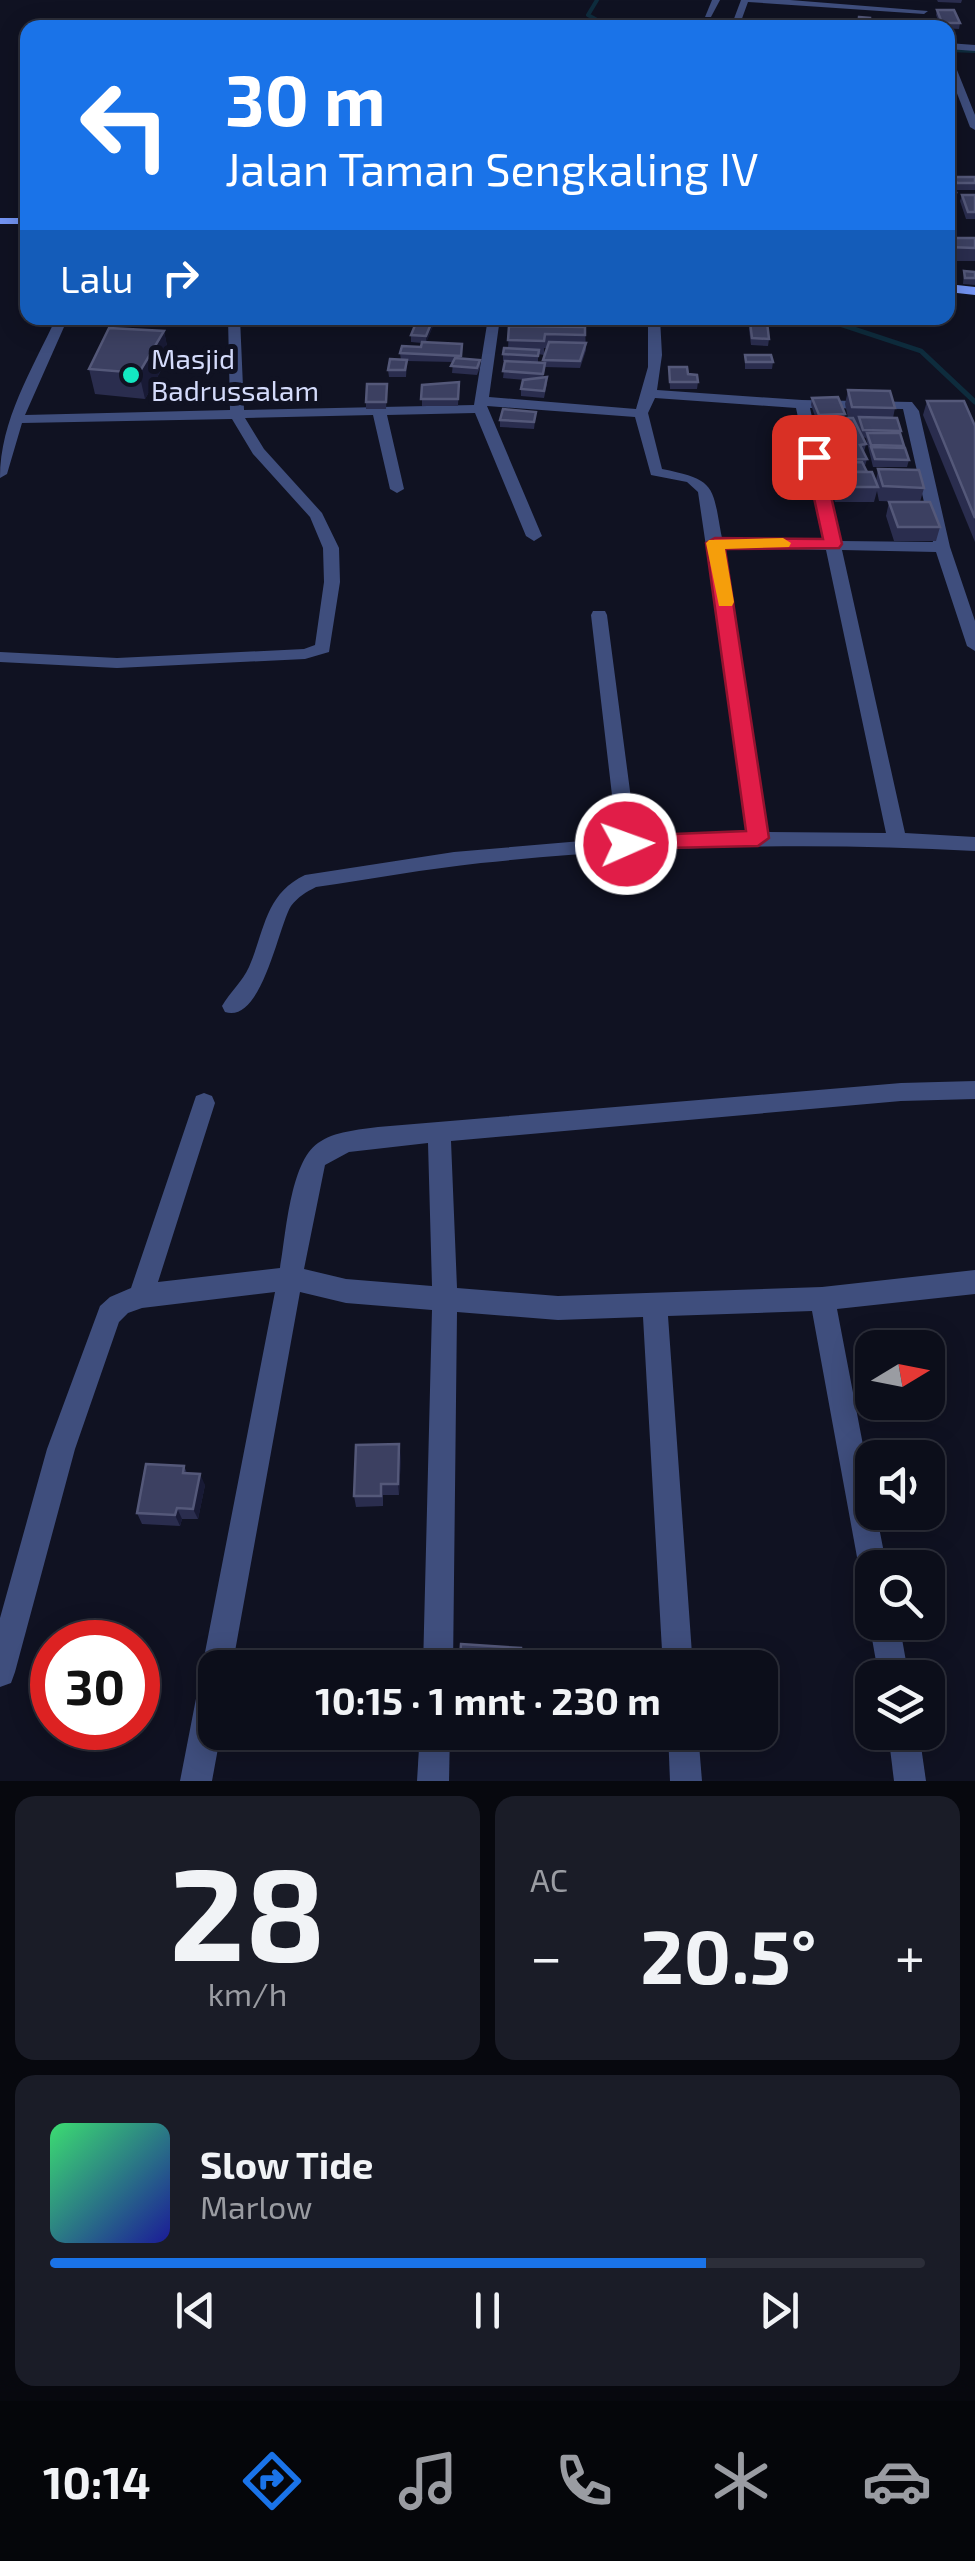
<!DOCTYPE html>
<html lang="id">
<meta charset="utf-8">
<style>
:root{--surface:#0c0e1a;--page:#1a1c27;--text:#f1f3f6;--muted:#9a9ca2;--line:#2c2e39;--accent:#1a73e8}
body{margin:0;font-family:"Exo 2",sans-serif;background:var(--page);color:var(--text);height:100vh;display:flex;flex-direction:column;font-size:38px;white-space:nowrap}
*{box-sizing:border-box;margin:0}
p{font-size:32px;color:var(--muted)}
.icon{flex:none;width:55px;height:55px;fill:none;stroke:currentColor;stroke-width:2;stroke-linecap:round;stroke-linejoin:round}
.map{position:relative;height:1781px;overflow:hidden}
.details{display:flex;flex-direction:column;gap:15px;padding:15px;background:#07080e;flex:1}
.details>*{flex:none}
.banner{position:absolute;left:20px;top:20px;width:935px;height:305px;border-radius:20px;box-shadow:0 5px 25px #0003,0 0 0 2px var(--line);background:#1a73e8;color:#fff;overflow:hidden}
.needle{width:65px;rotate:80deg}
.tools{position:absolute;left:855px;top:1330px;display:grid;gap:20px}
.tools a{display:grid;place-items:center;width:90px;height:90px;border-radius:20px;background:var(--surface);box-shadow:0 5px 25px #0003,0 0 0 2px var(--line);font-size:50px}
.speed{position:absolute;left:30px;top:1620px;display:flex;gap:20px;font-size:50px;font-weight:700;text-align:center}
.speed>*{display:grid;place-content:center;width:130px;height:130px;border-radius:50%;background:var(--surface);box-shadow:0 5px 25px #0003,0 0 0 2px var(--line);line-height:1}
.speed .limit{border:15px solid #d22;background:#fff;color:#111}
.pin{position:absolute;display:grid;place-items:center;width:85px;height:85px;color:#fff;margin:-42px;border-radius:20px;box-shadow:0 5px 15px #0006}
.me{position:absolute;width:110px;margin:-55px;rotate:88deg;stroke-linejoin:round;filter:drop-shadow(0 0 8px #0008)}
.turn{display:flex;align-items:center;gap:35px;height:210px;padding:0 40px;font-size:45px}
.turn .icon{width:130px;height:130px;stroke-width:2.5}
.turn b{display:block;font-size:70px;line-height:85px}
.then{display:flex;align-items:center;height:95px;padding:0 40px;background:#0003;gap:20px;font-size:38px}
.big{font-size:75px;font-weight:700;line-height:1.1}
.details .tile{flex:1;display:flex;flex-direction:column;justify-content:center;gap:15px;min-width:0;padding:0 35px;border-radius:20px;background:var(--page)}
.details .dial{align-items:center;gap:0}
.dial b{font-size:130px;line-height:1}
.song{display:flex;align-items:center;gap:30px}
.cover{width:120px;height:120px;border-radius:15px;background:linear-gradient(135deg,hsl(140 70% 55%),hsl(240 70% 35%))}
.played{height:10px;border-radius:5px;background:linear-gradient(90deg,var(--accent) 75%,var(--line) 75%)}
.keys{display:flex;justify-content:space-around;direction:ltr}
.heat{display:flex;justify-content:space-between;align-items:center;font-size:55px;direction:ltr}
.details .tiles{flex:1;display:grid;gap:15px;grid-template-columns:1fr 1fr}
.tile:last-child{grid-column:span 2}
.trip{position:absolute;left:198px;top:1650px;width:580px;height:100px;border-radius:20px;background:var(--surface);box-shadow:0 5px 25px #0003,0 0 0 2px var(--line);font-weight:700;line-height:100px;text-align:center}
.menu{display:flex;height:160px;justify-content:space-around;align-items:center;background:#05060a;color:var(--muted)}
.menu .icon{width:70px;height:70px}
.menu .on{color:var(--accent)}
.menu b{font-size:45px;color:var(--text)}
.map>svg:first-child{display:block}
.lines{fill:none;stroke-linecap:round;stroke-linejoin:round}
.stream-far1{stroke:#0e2c3d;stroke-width:4}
.stream{stroke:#0e2c3d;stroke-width:5}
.street{fill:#3f4e7d;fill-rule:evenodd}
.secondary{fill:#7394f3;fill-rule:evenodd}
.wall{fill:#2a2d4e;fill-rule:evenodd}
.shaded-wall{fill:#181a35}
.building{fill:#3c4061;stroke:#545879;stroke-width:2.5}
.route{fill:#e11d48;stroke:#92132f;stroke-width:2.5}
.slow{fill:#f59e0b}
.poi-dot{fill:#13e8c2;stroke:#101222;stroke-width:4}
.labels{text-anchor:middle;stroke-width:10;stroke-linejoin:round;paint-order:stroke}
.far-poi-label{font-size:28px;fill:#d4dbfb;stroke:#101222;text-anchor:start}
</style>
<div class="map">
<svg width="975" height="1781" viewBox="0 0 975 1781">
<rect width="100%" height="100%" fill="#101222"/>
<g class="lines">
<g class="stream-far1">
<path d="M597 0 588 15 604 24 631 28"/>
<path d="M948 50 975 51"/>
</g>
<path class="stream" d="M821 318 921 351 975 402"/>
<g class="street">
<path d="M712 0H720L711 17H705Z"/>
<path d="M741 0H790L928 11 924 14 748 2 740 24 736 27 732 24Z"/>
<path d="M867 18 930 22 934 25 928 28 864 23Z"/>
<path d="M948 43 975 45V51L948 49Z"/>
<path d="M948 57 953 60 975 115V130L970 127 948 70Z"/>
<path d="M56 318H68L25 415 230 410 228 318H240L244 410 474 405 488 318H500L489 397 636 409 648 367V318H660L662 355 657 390 802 400 912 402 919 411 950 547 975 621V651L967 646 936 552 842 550 905 833 975 837V851C810 842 645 846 481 863 426 869 371 879 316 887 306 892 298 897 291 906 278 927 262 1024 225 1012L222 1006C230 992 243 981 249 967 265 930 265 894 305 875L454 852 617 838 591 615 593 611H605L607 615 636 837 748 833 698 492 687 482 651 475 635 417 487 406 542 536 534 541 526 536 475 413 387 415 404 489 397 493 390 489 373 415 245 418 264 449 322 513 339 548 340 582 329 652 305 659 117 668 0 662V652L117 658 304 649 315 645 324 582 323 548 310 517 253 454 232 419 22 423 7 474 0 478C0 420 32 370 56 318ZM655 398 796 408 824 540 722 538C712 487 718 480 662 469L648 413ZM810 408 903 409 933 542 840 541ZM723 548 826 550 886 833 767 832Z"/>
<path d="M975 1081V1099L901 1101 451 1141 457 1288 558 1296 822 1287 975 1270V1294L837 1309 872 1492V1512H876L887 1568H872V1582L863 1578 859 1568 812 1311 668 1316 693 1668H663L643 1317 558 1320 457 1312 453 1668H423L432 1310 346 1303 300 1292 232 1668H215V1732H221L212 1781H180L275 1292 142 1308 128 1313 119 1322 75 1449 15 1672 11 1683 0 1687V1618L47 1449 100 1306 110 1297 131 1288 196 1096 204 1093 212 1096 215 1103 158 1282 280 1268C286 1235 290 1162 318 1143 335 1131 358 1130 378 1127L901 1083ZM428 1143 432 1286 346 1279 304 1269 325 1165 349 1152Z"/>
<path d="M872 1614V1622H899L909 1678H879L869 1622Z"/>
<path d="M420 1732H450L449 1781H417Z"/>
<path d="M668 1732H698L702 1781H670Z"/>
<path d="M888 1732H919L926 1781H894Z"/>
</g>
<g class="secondary">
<rect x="0" y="218" width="28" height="6"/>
<path d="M948 284 975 287V295L948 292Z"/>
</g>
</g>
<g class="wall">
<path d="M937 0H962L961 3 938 2Z"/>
<path d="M937 10 960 23 959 29 941 28 936 15Z"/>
<path d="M948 176 952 182 953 177H975V190H955L954 199H948Z"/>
<path d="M962 195H975V219H966L960 201Z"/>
<path d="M948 231 949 238H975V261H948Z"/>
<path d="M964 271 975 272V285L963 284Z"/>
<path d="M914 318H937L934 327 914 324Z"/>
<path d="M750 322 769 339 768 346 751 345 749 329Z"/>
<path d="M433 326 426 342 462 344 461 358 480 360V367L477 375 452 373 453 362 407 361 406 377H389L388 370 401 360 400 353 421 347 422 343 411 342V335Z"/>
<path d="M509 326 585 327 586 350 580 368 545 367 543 377 547 384 544 398 521 396V389L525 380 503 378 505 361H503V354L508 349ZM544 348H547L543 363H538V354L544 355Z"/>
<path d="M164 331 169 356 145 399 95 394 89 369Z"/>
<path d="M745 355 773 362 772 369H745Z"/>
<path d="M669 367 688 374 698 382 697 389H670Z"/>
<path d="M459 382 458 406H422V385Z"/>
<path d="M848 390 895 408 893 418 901 431 900 434 903 448 909 460 907 467H873L866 438 862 437 866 444 864 452 867 459 865 466 867 472 876 481 878 469 924 488 920 502 940 527 936 541H894L886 516 889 502H909L879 501 877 491 874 502H835L830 487 831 484 825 470 827 463 832 462 821 425V422H817L811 405 812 398 845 414 844 418H848L845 404Z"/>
<path d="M387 391 386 409H366V402Z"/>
<path d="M927 401 975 426V542L923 415Z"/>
<path d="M536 412 534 429 500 427V420Z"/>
<path d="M401 1456 399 1495H383V1506L356 1507 354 1496Z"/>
<path d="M184 1466 187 1473 205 1485 198 1519H182L180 1526 142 1524 137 1513Z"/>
<path d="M454 1732H516V1746L455 1740Z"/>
</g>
<g class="shaded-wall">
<path d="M433 319V326L426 343V336Z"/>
<path d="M164 331 169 356 145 399 139 373Z"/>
<path d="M399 1444 401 1456 399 1495 398 1484Z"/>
<path d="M200 1474 205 1485 198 1519 193 1509Z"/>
<path d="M177 1508 182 1519 180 1526 175 1515Z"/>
</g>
<g class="building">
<path d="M937 10H954L960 23H942Z"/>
<path d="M859 17 870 18 869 28H858Z"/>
<path d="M948 176H950L956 192H948Z"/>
<path d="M953 177H975V183H957Z"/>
<path d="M962 195H975V212H968Z"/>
<path d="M948 238H975V248L948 247Z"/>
<path d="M964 271 975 272V278H965Z"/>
<path d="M418 318 433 319 426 336 411 335Z"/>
<path d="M750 322H767L769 339 752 338Z"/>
<path d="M509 326 585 327V335L545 334 544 341 508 340Z"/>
<path d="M109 328 164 331 139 373 89 369Z"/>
<path d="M422 342 462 344 461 356 400 353 402 346 421 347Z"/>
<path d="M549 342 586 343 580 361 543 360Z"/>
<path d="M504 348 539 350 538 356 503 354Z"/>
<path d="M745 355H771L773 362H746Z"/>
<path d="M455 358 480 360 477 368 451 366Z"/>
<path d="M390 359 407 360 405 370H388Z"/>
<path d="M505 361 545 363 543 374 503 371Z"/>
<path d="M669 367H687L688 374 697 375 698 382H670Z"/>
<path d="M547 377 544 391 521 389 523 380Z"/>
<path d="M459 382 458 399H421L422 385Z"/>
<path d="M367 384H387L386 402H366Z"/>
<path d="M848 390 890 391 895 408 852 407Z"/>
<path d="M838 397 845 414 819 415 812 398Z"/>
<path d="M927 401H964L975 426V518Z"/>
<path d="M503 409 536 412 534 422 500 420Z"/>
<path d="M859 417 897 418 901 431 863 430Z"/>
<path d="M822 418H853L866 444 860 445 867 459 835 460Z"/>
<path d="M867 433H900L904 446 871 445Z"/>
<path d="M871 447 905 448 909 460 875 459Z"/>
<path d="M862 462 867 472H833L832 476 827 463Z"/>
<path d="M878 469 919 470 924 488 883 486Z"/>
<path d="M833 472H872L878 487H838Z"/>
<path d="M889 502H930L940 527H898Z"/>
<path d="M399 1444 398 1484H381V1496H354L356 1445Z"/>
<path d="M146 1464 184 1466 183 1473 200 1474 193 1509 177 1508 175 1515 137 1513Z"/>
<path d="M461 1644 521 1648 520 1668H446V1658L460 1659Z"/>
<path d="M454 1732H516V1738Z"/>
</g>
<path class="route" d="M814 452 822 457 842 544 839 548 725 549 769 838 758 846 619 849 615 844 626 836 746 831 706 543 715 538 823 539 805 457Z"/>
<path class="slow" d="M783 538 791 543 789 547 725 549 734 602 732 606H719L706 543 709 540Z"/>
<circle class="poi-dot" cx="131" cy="375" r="10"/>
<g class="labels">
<g class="far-poi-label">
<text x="151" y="369">Masjid<tspan x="151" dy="32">Badrussalam</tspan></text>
</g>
</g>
</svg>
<div class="tools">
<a><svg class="needle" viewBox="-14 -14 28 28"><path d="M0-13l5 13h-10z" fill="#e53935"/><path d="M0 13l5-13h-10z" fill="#9a9ca2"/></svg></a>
<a><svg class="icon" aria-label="sound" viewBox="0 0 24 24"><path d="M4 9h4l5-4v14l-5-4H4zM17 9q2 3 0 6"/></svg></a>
<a><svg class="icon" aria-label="search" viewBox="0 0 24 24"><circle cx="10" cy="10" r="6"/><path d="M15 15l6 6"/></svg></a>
<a><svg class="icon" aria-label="layers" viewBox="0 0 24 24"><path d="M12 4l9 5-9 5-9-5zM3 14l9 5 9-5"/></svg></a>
</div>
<div class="speed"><div class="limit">30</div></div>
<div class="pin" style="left:814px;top:457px;background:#d93025"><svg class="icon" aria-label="arrive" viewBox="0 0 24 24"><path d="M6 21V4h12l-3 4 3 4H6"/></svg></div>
<svg class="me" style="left:626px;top:844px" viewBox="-20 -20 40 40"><circle r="17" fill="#e11d48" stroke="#fff" stroke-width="3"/><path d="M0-11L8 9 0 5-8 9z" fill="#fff"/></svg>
<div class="trip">10:15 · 1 mnt · 230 m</div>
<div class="banner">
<div class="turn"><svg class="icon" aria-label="left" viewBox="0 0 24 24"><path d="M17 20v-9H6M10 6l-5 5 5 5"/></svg><div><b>30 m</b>Jalan Taman Sengkaling IV</div></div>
<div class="then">Lalu<svg class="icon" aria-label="right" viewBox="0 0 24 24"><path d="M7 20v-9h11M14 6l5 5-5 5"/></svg></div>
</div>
</div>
<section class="details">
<div class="tiles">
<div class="tile dial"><b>28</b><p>km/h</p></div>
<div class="tile"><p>AC</p>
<div class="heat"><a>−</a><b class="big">20.5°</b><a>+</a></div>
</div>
<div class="tile">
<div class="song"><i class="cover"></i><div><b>Slow Tide</b><p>Marlow</p></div></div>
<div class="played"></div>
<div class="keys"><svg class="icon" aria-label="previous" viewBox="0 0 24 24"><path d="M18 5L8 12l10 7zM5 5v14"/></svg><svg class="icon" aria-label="pause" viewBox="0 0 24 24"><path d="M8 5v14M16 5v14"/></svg><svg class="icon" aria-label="next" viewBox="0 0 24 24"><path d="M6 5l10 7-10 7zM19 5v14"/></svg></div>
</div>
</div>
</section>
<nav class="menu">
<b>10:14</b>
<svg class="icon on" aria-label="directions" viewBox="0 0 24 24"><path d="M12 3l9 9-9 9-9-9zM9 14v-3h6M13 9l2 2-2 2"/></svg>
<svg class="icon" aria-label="music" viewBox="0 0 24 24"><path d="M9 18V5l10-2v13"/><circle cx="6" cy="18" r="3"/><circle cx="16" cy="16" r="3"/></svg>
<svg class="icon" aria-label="phone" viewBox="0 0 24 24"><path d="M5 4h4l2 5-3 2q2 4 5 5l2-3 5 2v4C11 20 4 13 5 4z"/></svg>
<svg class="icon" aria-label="climate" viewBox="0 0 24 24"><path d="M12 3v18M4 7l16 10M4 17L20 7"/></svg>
<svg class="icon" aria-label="car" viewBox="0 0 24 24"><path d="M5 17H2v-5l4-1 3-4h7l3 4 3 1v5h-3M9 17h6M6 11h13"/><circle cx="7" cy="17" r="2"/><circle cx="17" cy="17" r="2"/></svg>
</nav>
